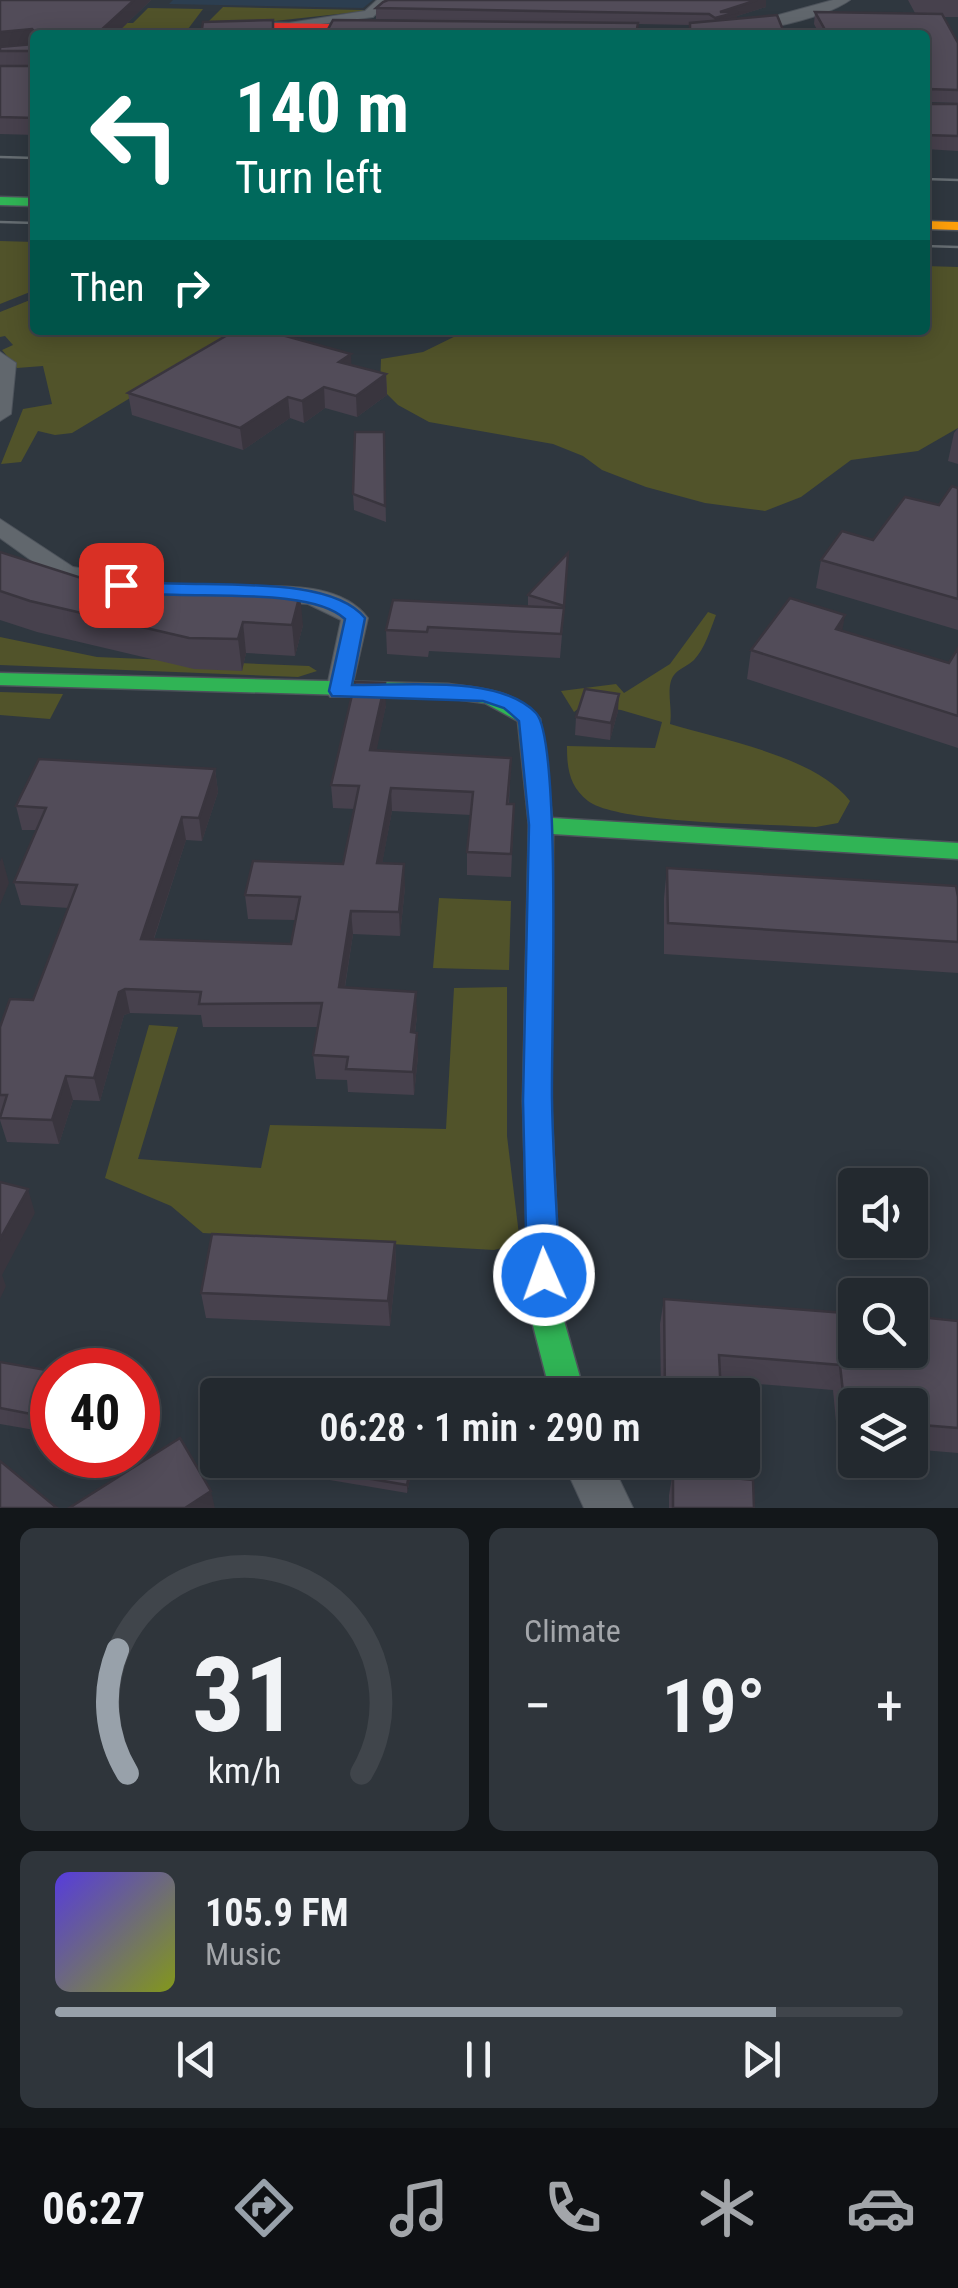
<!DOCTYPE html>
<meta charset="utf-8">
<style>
:root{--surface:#23292f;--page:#2f353b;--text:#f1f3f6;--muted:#a3a6aa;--line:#40454b;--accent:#98a1aa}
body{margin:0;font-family:"Roboto Condensed",sans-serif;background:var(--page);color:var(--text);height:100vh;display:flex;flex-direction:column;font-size:38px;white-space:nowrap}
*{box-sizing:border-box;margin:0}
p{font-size:32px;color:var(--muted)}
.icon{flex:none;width:55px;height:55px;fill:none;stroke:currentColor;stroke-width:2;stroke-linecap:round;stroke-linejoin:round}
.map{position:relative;height:1508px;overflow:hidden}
.side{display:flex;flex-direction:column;gap:20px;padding:20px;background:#13171a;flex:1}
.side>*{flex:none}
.guide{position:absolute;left:30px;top:30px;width:900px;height:305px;border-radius:10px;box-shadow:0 5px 25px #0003,0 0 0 2px var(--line);background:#00695c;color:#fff;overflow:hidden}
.controls{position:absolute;left:838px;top:1168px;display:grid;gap:20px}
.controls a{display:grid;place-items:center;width:90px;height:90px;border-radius:10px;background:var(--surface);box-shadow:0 5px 25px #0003,0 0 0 2px var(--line);font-size:50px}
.speed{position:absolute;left:30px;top:1348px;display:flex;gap:20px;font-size:50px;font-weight:700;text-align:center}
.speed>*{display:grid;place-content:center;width:130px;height:130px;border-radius:50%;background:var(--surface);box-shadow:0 5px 25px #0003,0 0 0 2px var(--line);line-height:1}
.speed .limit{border:15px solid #d22;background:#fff;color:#111}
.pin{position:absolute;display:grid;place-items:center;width:85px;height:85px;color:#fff;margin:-42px;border-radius:20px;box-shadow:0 5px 15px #0006}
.me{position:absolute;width:110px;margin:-55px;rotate:358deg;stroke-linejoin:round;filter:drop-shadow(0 0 8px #0008)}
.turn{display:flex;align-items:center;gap:35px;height:210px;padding:0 40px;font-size:45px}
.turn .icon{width:130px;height:130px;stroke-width:2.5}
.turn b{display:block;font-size:70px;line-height:85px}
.then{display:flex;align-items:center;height:95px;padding:0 40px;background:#0003;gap:20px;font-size:38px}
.big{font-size:75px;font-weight:600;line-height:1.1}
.side .widget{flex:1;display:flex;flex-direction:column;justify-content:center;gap:15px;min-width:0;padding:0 35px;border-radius:15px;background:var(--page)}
.side .dial{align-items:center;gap:0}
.dial svg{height:260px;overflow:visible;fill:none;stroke:var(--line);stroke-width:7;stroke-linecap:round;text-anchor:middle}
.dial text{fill:var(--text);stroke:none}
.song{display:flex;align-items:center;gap:30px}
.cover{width:120px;height:120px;border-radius:15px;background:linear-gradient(135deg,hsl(250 70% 55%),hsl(70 70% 35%))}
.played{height:10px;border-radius:5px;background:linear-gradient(90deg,var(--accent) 85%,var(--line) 85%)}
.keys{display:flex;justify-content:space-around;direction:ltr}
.heat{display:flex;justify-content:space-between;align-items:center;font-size:55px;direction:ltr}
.side .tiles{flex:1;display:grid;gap:20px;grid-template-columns:1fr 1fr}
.widget:last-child{grid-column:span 2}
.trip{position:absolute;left:200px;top:1378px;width:560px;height:100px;border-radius:10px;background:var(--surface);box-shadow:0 5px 25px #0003,0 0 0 2px var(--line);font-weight:600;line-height:100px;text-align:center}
.menu{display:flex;height:160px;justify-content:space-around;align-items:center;background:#0e1013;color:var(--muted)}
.menu .icon{width:70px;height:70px}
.menu .selected{color:var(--accent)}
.menu b{font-size:45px;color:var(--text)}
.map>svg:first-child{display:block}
.built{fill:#2c3e50}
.green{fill:#51532a}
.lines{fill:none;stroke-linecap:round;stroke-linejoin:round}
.street-casing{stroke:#4d535b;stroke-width:2}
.fast-casing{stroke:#4d535b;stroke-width:3}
.slow-casing{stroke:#4d535b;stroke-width:3}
.jam-casing{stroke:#4d535b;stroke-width:3}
.street{fill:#61676d;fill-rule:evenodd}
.fast{fill:#30b455;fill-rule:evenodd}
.slow{fill:#ff9f0a;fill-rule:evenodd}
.jam{fill:#e5322d;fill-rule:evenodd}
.tram{stroke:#666d72;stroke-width:2.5}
.wall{fill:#47414d}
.shaded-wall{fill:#39353e}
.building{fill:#524c59;stroke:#39353e;stroke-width:2.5}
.route{fill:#1a73e8;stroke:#114b97;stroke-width:2.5}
</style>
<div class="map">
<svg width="958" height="1508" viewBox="0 0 958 1508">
<rect width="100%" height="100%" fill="#2f373f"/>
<path class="built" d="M173 0H373L363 8 169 4Z"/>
<g class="green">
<path d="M223 7 362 10 366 11 201 29Z"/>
<path d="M148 8 203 9 188 29 99 35 94 23H133Z"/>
<path d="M0 241 35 242V290L0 304Z"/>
<path d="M925 266 958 267V428L918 451 851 460 801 497 765 511 705 503 646 487 602 470 583 456 553 444 429 422 398 405 380 387 381 359 423 352 468 330H925Z"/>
<path d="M35 298V330H309L257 338 185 359 180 368 72 433 55 435 38 431 21 462 1 464 23 409 52 404 43 366 17 368 2 350 13 345 5 336 0 337V312Z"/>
<path d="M708 612 716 615C710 631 705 648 694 660 688 666 678 669 674 675 665 687 673 709 670 724 724 740 816 757 850 801L838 823 816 827C771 824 618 824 588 801 569 786 567 768 567 746L655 748 662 722 621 710 583 705 574 712 561 691 616 684 624 693 670 664Z"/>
<path d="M0 637 97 657 309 666 317 671 298 677 0 665Z"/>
<path d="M0 692 63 694 50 719 0 715Z"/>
<path d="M439 898 511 901 509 970 433 968Z"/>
<path d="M507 987V1136L520 1243 494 1250 203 1233 171 1206 105 1178 149 1025 178 1027 138 1159 261 1168 270 1125 446 1129 454 988Z"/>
</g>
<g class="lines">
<g class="street-casing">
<g id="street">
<path d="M377 0H390L373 17 276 30 270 26 365 11Z"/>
<path d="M833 0H850C820 21 744 35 706 35Z"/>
<path d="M0 352 16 363 11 414 0 421Z"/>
<path d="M0 519 73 567 165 583 178 591 165 599 56 578 0 538Z"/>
<path d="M256 586C293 586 343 585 368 618L350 697H330L326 691 341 620 308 604 247 600 243 594 247 588Z"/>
<path d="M562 1460H610L633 1508H584Z"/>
</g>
</g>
<g class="fast-casing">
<g id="fast">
<path d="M579 29 708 32 713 35 576 34Z"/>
<path d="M0 197 35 198V206L0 205Z"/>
<path d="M0 673 448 684C481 688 518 691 540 719L552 818 958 843V859L553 834 551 1101 561 1310 585 1395H551L529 1310 523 1101 529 825 518 721 485 703 448 698 0 685Z"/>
</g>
</g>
<g class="slow-casing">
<path id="slow" d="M925 221 958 222V230L925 229Z"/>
</g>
<g class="jam-casing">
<path id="jam" d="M276 23 388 25 393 28 163 35Z"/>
</g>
<use href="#street" class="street"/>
<use href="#fast" class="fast"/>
<use href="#slow" class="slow"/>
<use href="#jam" class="jam"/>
<g class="tram">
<path d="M0 157 35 158"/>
<path d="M925 179 958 180"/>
<path d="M0 222 35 223"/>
<path d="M925 246 958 247"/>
</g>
</g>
<g class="wall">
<path d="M0 0H151L117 33 35 35V135L0 134Z"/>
<path d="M388 0H766V7L737 16V19L690 25 638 24V35H325L520 22 376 19V8Z"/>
<path d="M908 0H958V17H944L958 43V103L927 102V104H958V151L925 149V35H820L814 24 815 12 915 13Z"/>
<path d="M351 354V365L386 374 387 395 357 417 325 408 304 423 290 418 243 450 132 415 128 393Z"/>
<path d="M958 428V464L948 461 954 433Z"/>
<path d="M384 432 386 522 354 510 353 494Z"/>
<path d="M958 488V630L816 588 821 560 873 540 939 505Z"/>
<path d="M0 552 100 584 303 625 295 656 246 653 242 671 194 669 37 632 0 620Z"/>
<path d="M567 577 560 658 429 651 428 657 387 654 386 630 528 606V595Z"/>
<path d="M842 631 949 663 958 648V748L747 679 751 650Z"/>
<path d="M386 705 376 750 511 758 509 804H514L511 877 467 875V852L471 815 392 811 382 863 405 887 400 936 353 934 345 987 417 1016 415 1033 418 1056 414 1095 348 1092 347 1080 316 1079 313 1055 318 1027H203L201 1015 130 1013 124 1015 100 1101 73 1100 59 1144 7 1142 0 1120V1027L33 1000 69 908 21 905 14 882 37 830H22L16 806 215 769 218 792 202 841 186 840 154 939 291 944 296 920 248 919 245 895 343 864 355 809 333 808 331 785Z"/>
<path d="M618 711 610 740 575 735 576 717Z"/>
<path d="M667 868 958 897V973L664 954V898Z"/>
<path d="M395 1242 396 1267 390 1326 206 1318 201 1293Z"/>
<path d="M664 1299 844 1313 845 1309 958 1321V1453L910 1449V1405H855V1444L838 1443 833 1390 720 1381 721 1395H661L660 1324Z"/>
<path d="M0 1362 52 1371V1433L0 1424Z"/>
<path d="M251 1460H414L407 1493 252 1467Z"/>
<path d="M673 1472 754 1508H669V1495Z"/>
</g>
<g class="shaded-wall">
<path d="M134 0H151L115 35 98 33Z"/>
<path d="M757 0H766V7L737 16V23L714 29 715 18 720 12Z"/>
<path d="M32 29 35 44 0 48V32Z"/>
<path d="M351 354 352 375 339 362Z"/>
<path d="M386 374 387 395 357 417 356 396Z"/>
<path d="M324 387 325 408 304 423 302 401Z"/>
<path d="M288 397 290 418 243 450 240 428Z"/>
<path d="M300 594 303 625 295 656 292 625Z"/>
<path d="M845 615 840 644 836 629Z"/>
<path d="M243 622 246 653 242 671 238 639Z"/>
<path d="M385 683 386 705 372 773 370 750Z"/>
<path d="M619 694 618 711 610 740 611 723Z"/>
<path d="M215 769 218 792 202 841 199 818Z"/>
<path d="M391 788 392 811 378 886 377 863Z"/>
<path d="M182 817 186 840 146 962 141 939Z"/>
<path d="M2 857 9 883 0 905V861Z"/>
<path d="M404 864 405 887 400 936 399 912Z"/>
<path d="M351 911 353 934 341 1010 339 987Z"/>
<path d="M125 989 130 1013 124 1015 100 1101 94 1078 119 992Z"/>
<path d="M416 992 417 1016 412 1056 411 1032Z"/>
<path d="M417 1033 418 1056 414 1095 413 1072Z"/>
<path d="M66 1076 73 1100 59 1144 52 1120Z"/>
<path d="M28 1189 35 1213 2 1275 6 1286 0 1299V1239Z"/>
<path d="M395 1242 396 1267 390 1326 388 1301Z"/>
<path d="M143 1387 148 1404 138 1433V1402Z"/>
<path d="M412 1460H414L407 1493V1485Z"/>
<path d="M211 1491 215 1508H185Z"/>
</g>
<g class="building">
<path d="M0 0H134L98 33 149 32 148 35H35L36 33 32 29 0 32Z"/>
<path d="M388 0H757L720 12H738L715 18 709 14 376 8 383 2Z"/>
<path d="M815 12 942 14 958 43V90L928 89 925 91V35H828Z"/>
<path d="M777 15 785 35H690V23Z"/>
<path d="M273 20V35H201L203 22Z"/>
<path d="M333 20 638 23 636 35H325Z"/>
<path d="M35 36V118L0 117V66H35L32 51H0V47L33 44Z"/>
<path d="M925 97 927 104H958V136L925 135Z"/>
<path d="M236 330H264L351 354 339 362 386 374 356 396 324 387 302 401 288 397 240 428 128 393Z"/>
<path d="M355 432H384L385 506 353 494Z"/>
<path d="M952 486 958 488V599L821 560 842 531 873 540 905 497 939 505Z"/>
<path d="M0 552 100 584 300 594 292 625 243 622 238 639 189 638 30 601 0 591Z"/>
<path d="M568 553 564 606 528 595Z"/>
<path d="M790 598 845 615 836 629 949 663 958 648V716L751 650Z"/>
<path d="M393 600 564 608 561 634 428 627 427 632 386 630Z"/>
<path d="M355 682 385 683 370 750 511 758 507 804H514L511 854 467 852 473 792 391 788 377 863 404 864 399 912 351 911 339 987 416 992 411 1032 417 1033 413 1072 346 1069 348 1057 313 1055 322 1003 199 1004 201 992 125 989 119 992 94 1078 66 1076 52 1120 0 1118 7 1095H0V1027L10 999 33 1000 77 885 14 882 46 808 16 806 39 759 215 769 199 818 182 817 141 939 291 944 300 897 245 895 253 861 343 864 359 786 331 785Z"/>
<path d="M585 689 619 694 611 723 576 717Z"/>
<path d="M667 868 956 886 958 897V942L668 923Z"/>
<path d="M0 1182 28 1189 0 1239Z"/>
<path d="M212 1234 395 1242 388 1301 201 1293Z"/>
<path d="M664 1299 846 1313 845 1309 855 1310V1350H910V1316L958 1321V1428L910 1424V1405H855V1420L846 1419 840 1365 719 1355 721 1395H665Z"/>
<path d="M0 1362 52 1371V1418L0 1408Z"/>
<path d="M138 1386 143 1387 138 1402Z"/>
<path d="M180 1438 211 1491 185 1508H69Z"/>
<path d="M259 1460H412L407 1485Z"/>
<path d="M0 1461 57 1508H0Z"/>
<path d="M673 1472 753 1480 754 1508H673Z"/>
</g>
<path class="route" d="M121 579C185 592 325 569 365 618L352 685C403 686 499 674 536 713 562 740 551 1043 552 1099 553 1158 557 1216 560 1275L555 1285 544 1289 532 1285 527 1275 523 1101 529 825 519 721 504 708 483 701 332 696 329 691 345 619C307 583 172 603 114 589V581Z"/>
</svg>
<div class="controls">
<a><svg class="icon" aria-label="sound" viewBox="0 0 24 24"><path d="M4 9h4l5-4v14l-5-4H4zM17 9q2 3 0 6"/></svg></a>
<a><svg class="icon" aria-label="search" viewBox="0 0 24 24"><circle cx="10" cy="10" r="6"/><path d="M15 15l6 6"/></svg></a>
<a><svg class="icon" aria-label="layers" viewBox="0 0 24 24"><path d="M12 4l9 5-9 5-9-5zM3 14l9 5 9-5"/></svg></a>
</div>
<div class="speed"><div class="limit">40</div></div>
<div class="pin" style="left:121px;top:585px;background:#d93025"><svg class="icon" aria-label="arrive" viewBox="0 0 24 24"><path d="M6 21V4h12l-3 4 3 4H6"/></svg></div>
<svg class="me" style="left:544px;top:1275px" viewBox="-20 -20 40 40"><circle r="17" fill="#1a73e8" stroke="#fff" stroke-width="3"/><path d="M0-11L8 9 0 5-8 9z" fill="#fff"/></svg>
<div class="trip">06:28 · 1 min · 290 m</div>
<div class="guide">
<div class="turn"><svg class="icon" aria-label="left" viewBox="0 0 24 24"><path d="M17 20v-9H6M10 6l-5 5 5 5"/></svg><div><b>140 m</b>Turn left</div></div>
<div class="then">Then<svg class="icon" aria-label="right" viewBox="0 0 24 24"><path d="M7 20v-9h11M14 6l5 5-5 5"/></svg></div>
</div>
</div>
<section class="side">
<div class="tiles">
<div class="widget dial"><svg viewBox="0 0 100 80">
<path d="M14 69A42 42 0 1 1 86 69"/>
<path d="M14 69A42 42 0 0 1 11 31" stroke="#98a1aa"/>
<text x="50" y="56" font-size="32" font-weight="700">31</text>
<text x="50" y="72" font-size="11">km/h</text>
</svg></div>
<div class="widget"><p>Climate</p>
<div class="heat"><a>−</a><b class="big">19°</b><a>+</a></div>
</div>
<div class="widget">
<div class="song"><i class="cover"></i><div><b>105.9 FM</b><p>Music</p></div></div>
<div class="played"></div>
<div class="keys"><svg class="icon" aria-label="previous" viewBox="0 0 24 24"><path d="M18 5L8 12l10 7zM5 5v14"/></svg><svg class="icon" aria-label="pause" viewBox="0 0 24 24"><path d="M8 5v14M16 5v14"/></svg><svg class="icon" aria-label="next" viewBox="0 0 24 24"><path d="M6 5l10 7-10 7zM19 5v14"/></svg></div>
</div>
</div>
</section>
<nav class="menu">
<b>06:27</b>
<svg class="icon selected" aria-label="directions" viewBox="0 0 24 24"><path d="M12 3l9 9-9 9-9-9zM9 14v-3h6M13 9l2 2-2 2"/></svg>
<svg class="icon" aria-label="music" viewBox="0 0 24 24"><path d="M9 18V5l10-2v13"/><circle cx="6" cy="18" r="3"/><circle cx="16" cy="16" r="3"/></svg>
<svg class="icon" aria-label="phone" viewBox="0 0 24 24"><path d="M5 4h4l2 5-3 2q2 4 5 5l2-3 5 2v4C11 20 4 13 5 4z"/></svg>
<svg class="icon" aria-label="climate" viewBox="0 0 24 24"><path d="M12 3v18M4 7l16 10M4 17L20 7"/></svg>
<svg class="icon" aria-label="car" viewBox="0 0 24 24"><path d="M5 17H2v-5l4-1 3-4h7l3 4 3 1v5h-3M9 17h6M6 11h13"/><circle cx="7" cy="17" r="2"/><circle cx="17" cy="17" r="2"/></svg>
</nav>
